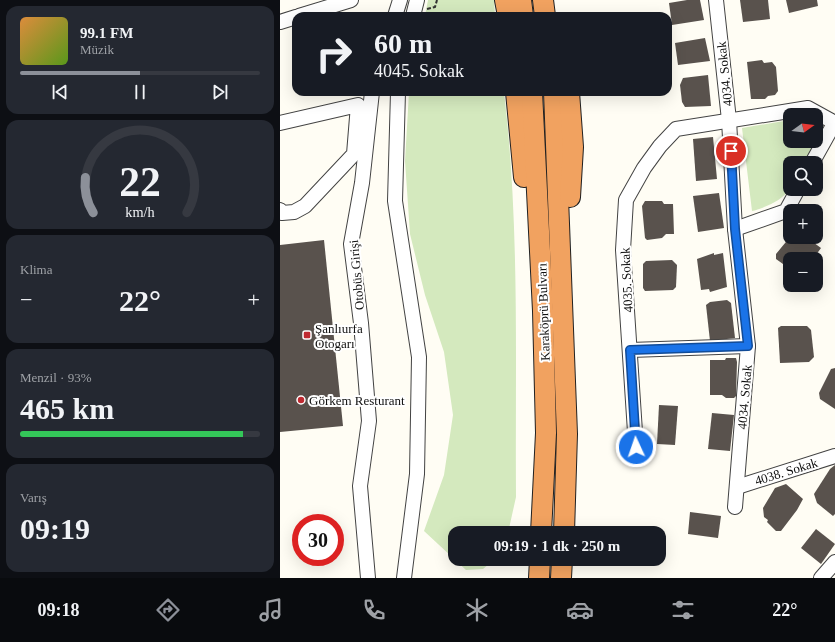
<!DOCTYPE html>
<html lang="tr">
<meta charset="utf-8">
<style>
:root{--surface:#171b24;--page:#242831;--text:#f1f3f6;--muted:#9ea1a6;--line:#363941;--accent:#8c9099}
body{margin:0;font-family:Georgia,serif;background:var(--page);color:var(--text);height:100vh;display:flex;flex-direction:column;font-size:15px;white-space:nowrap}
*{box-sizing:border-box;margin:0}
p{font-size:13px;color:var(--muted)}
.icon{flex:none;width:22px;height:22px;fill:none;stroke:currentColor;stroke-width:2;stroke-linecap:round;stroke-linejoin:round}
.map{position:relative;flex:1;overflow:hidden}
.drawer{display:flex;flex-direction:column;gap:6px;padding:6px;background:#0d0f14;width:280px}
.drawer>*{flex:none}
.top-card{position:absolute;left:12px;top:12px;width:380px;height:84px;border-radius:12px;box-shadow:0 4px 16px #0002;background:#171b24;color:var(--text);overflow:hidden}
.needle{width:26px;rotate:75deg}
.tools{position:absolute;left:503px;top:108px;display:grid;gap:8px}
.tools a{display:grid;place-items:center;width:40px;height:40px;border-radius:8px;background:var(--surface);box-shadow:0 4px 16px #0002;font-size:20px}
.speed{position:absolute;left:12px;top:514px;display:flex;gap:8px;font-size:20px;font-weight:700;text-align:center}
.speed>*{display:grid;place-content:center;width:52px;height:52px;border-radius:50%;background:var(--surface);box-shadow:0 4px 16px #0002;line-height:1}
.speed .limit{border:6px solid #d22;background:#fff;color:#111}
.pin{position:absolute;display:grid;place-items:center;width:34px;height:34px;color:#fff;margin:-17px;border:2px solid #fff;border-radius:50%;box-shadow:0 1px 4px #0007}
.me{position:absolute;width:44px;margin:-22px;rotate:357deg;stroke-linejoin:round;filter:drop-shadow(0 0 3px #0008)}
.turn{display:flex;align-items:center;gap:14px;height:84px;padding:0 16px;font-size:18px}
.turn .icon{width:52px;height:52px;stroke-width:2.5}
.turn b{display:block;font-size:28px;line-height:34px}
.big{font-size:30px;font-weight:700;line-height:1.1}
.drawer .tile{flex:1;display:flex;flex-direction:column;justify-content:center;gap:6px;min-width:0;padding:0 14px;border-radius:12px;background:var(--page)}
.drawer .dial{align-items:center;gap:0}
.dial svg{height:104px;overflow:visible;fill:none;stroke:var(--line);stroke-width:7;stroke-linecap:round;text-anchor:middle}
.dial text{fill:var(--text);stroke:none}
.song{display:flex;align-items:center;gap:12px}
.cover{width:48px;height:48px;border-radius:6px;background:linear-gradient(135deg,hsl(30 70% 55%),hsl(90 70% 35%))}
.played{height:4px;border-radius:2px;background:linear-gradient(90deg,var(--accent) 50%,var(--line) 50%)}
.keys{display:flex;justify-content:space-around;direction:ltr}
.heat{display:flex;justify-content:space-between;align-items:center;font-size:22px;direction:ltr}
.charge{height:6px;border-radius:3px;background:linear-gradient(90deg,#34c759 93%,var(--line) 0)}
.trip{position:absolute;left:168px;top:526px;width:218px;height:40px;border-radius:12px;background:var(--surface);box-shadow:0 4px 16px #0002;font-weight:700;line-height:40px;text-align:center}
.tab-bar{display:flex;height:64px;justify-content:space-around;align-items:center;background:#090b0e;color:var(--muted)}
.tab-bar .icon{width:28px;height:28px}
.tab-bar .active{color:var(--accent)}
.tab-bar b{font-size:18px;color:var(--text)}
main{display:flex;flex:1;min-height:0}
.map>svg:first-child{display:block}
.green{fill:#d4e9be}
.building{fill:#59524d}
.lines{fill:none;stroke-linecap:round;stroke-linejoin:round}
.minor-casing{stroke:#434343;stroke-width:16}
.highway-casing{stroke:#212121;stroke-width:22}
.path{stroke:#323232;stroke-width:2;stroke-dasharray:4 2;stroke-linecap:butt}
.minor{stroke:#fff;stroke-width:14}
.highway{stroke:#f1a260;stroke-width:20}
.route-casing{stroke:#114b97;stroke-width:10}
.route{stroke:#1a73e8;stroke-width:7}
.poi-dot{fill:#bf2a31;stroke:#fff;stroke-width:1.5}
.labels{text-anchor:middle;stroke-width:4;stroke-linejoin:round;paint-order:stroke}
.street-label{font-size:13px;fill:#101010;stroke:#fff}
.poi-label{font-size:13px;fill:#101010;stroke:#fff;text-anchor:start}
</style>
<main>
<section class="drawer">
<div class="tile">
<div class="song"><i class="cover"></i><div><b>99.1 FM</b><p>Müzik</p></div></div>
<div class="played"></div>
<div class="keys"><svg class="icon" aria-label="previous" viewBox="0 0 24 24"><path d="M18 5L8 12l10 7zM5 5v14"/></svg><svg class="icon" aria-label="pause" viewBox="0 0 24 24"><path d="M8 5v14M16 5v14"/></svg><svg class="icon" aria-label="next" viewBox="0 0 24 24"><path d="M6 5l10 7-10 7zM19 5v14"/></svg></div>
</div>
<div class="tile dial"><svg viewBox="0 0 100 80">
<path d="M14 69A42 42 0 1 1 86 69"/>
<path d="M14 69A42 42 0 0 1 8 42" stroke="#8c9099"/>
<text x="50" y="56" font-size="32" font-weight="700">22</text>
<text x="50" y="72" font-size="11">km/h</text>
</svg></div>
<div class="tile"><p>Klima</p>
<div class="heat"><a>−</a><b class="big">22°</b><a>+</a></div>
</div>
<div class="tile"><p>Menzil · 93%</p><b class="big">465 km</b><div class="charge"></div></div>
<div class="tile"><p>Varış</p><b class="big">09:19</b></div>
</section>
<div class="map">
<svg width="555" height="578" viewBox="0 0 555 578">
<rect width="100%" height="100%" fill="#fffdf4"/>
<g class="green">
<path d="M148 0H214L215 16H145Z"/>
<path d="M129 92H224C240 226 235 363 236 497L228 533H175V559H215L203 569 186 570 144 531 164 475 173 415 164 352 145 295 130 234 125 161Z"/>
<path d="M510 120V141H536V122L544 127 543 131 524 163H510C510 170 511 178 510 185 508 199 484 208 472 211L462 128Z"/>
</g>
<g class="building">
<path d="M407 0H420L424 20 392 25 389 3Z"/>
<path d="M460 0H488L490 19 463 22Z"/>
<path d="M506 0H537L538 6 509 13Z"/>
<path d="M425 38 430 61 398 65 395 43Z"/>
<path d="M482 60 484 63 492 62 496 67 498 91 495 95 488 96 485 99H471L467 62Z"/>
<path d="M428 75 431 106 405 107 402 102 400 85 403 78Z"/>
<path d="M433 137 437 179 416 181 413 139Z"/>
<path d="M439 193 444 228 418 232 413 196Z"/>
<path d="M365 201H382L384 204H393L394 234H386L382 238 367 240 365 238 362 206Z"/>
<path d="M510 237H526L541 248 533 259H510V269L496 259V254Z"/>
<path d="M44 240 63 426 0 432V245Z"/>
<path d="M434 253V255L443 253 447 287 430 292 429 289 421 290 417 259Z"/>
<path d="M392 260 397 265 396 287 393 290 365 291 363 288V264L366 261Z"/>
<path d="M447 300 451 303 455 338 430 341 426 305 430 302Z"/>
<path d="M501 326H527L531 330 534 357 529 362 500 363 498 328Z"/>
<path d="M446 358H456L457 362 456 396 454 398H446L442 395H430V360H445Z"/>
<path d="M555 368V409L540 399 539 393 551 369Z"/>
<path d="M379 405 398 406 395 445 377 444Z"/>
<path d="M432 413 454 415 450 451 428 449Z"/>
<path d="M555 465V514L553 516 537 503 534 494 550 469Z"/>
<path d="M506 484 523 499 517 510 501 531H496L487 522 488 520 484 517 483 508 495 488Z"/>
<path d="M410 512 441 516 438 538 408 534Z"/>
<path d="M536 529 555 544 541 564 521 548Z"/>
</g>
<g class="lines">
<g class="minor-casing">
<g id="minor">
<path d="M436 0 449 120 455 229 468 346 455 507"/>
<path d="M19 16 71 0"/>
<path d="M115 16 120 0"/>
<path d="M133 16 137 0"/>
<path d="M0 22 16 17"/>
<path d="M118 92 115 201 139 357 137 474 124 578"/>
<path d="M0 123 78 105 74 154 25 206 14 212 2 213 0 210"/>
<path d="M532 163 555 122"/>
<path d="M455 229 506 211 518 189"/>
<path d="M350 350 468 346"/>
<path d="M356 447 343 250 346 200 364 168 380 146 396 129 528 108 555 123"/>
<path d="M457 487 555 456"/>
<path d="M88 578 80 486 89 421 81 323 71 244 82 183 92 92"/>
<path d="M541 578 555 562"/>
</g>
</g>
<g class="highway-casing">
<g id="highway">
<path d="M225 0 228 16"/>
<path d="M241 0 243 16"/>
<path d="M263 0 265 16"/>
<path d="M236 92 244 177"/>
<path d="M252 92 263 311 266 433 261 533"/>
<path d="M274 92 287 434 284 533"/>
<path d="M289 92 293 147 290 197"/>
<path d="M259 578 260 559"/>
<path d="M281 578 282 559"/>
</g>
</g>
<path class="path" d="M147 9 155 7 157 0"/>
<use href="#minor" class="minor"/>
<use href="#highway" class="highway"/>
</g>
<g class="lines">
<g class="route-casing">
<path id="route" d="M356 447 350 350 468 346 455 229 451 151"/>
</g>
<use href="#route" class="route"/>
</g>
<g class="poi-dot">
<rect x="23" y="331" width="8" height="8" rx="2"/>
<circle cx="21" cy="400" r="4"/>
</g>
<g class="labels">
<g class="street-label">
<text transform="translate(444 74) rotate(-96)" y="5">4034. Sokak</text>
<text transform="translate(76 275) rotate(-95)" y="5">Otobüs Girişi</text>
<text transform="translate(346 280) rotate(-93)" y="5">4035. Sokak</text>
<text transform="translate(263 312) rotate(-92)" y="5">Karaköprü Bulvarı</text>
<text transform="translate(464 397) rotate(-85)" y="5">4034. Sokak</text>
<text transform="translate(506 471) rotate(-17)" y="5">4038. Sokak</text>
</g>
<g class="poi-label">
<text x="35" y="333">Şanlıurfa<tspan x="35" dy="15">Otogarı</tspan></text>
<text x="29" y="405">Görkem Resturant</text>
</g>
</g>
</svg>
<div class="tools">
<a><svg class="needle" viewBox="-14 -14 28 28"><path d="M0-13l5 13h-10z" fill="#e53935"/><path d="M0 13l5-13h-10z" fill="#9ea1a6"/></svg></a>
<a><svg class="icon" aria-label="search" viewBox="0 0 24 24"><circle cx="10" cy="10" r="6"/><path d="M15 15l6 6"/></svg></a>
<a>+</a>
<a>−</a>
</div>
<div class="speed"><div class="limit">30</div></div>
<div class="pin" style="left:451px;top:151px;background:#d93025"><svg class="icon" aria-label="arrive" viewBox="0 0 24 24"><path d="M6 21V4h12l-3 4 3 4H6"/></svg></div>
<svg class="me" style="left:356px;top:447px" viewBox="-20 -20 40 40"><circle r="17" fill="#1a73e8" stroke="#fff" stroke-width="3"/><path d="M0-11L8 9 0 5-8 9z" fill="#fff"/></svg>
<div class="trip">09:19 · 1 dk · 250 m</div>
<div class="top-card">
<div class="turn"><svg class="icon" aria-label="right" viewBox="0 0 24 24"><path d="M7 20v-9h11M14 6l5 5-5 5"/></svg><div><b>60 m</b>4045. Sokak</div></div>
</div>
</div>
</main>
<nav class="tab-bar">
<b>09:18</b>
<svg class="icon active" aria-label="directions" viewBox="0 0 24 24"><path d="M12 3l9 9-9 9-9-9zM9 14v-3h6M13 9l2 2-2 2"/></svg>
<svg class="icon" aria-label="music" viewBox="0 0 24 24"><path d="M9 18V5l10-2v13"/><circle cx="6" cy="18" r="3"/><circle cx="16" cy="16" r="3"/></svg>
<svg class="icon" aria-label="phone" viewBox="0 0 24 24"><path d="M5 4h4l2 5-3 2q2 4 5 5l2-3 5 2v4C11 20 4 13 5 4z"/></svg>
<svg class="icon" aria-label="climate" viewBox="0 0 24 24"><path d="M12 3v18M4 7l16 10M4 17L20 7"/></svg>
<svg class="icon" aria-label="car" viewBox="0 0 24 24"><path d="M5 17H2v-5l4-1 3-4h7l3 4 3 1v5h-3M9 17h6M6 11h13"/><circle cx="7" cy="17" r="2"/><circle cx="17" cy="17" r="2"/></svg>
<svg class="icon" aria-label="filters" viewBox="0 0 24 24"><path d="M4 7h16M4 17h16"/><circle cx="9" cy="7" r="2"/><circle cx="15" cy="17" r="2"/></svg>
<b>22°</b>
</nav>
